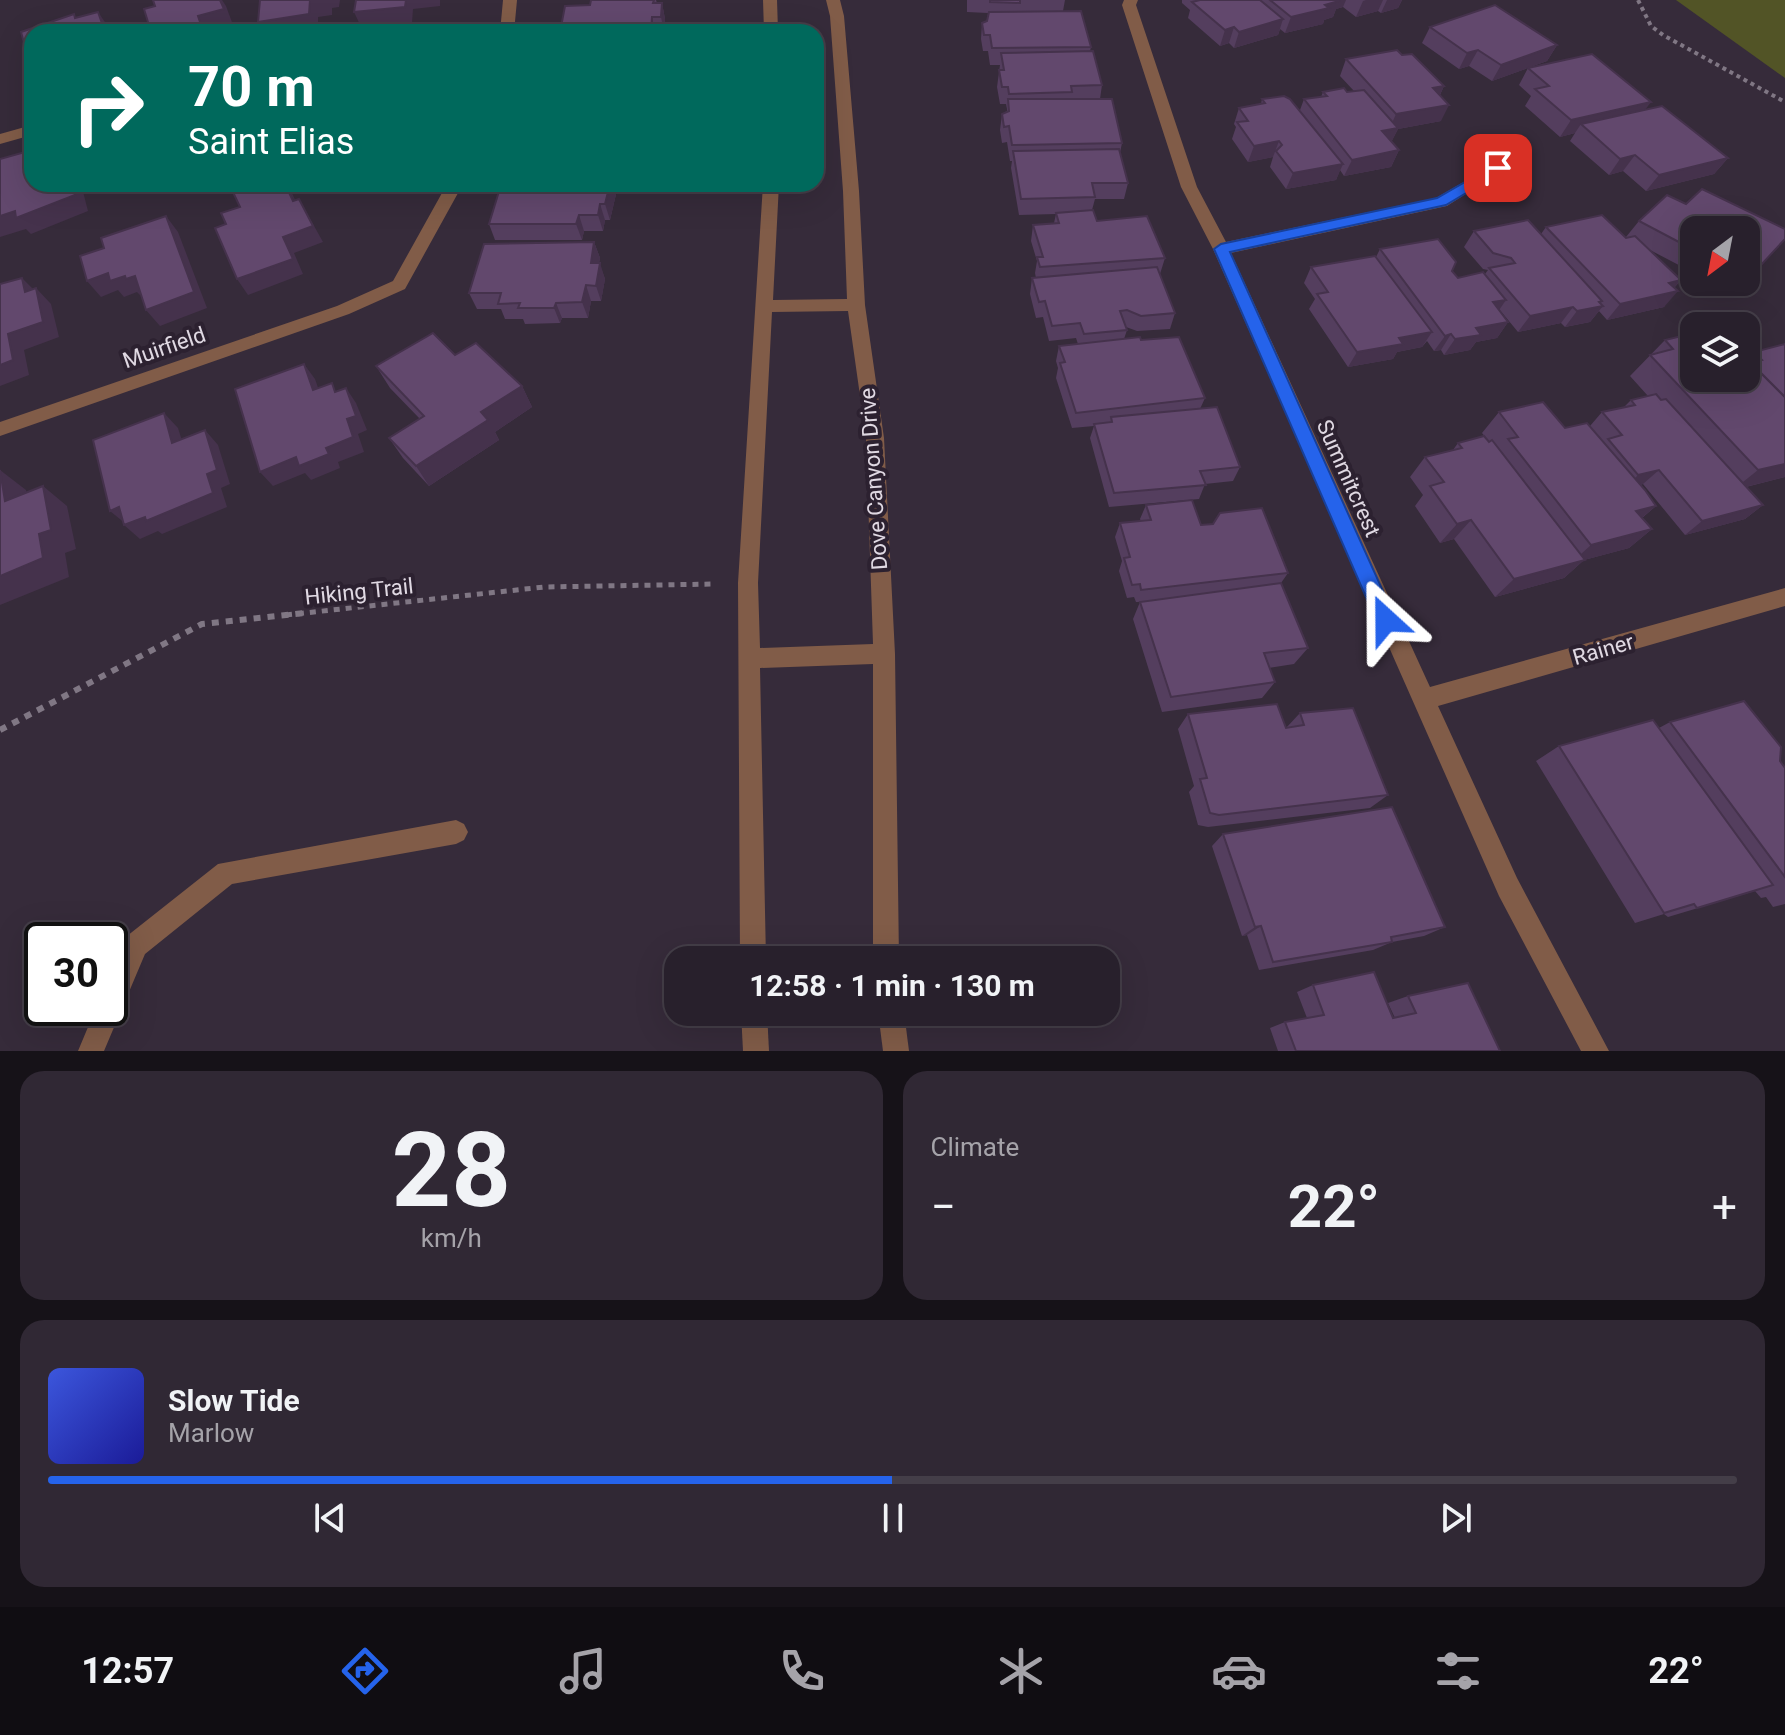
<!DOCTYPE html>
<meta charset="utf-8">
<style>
:root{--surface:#28202c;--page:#302834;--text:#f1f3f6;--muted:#a5a3a9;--line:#443e48;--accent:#2563eb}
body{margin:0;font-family:Roboto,sans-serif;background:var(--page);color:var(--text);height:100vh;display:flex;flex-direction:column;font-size:30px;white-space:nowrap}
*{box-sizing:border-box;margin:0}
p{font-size:26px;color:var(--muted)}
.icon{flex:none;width:44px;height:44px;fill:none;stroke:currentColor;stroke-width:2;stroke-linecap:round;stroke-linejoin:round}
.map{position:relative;height:1051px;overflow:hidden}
.drawer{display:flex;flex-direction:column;gap:20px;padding:20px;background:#161218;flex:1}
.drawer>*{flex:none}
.hud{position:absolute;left:24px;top:24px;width:800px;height:168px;border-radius:24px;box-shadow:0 8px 32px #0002,0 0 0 2px var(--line);background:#00695c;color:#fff;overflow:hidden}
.needle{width:52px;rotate:212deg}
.controls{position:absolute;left:1680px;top:216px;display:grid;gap:16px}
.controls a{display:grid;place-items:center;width:80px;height:80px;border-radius:16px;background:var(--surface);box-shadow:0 8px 32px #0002,0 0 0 2px var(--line);font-size:40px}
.speed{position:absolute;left:24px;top:922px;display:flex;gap:16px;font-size:40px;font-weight:700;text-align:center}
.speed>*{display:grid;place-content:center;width:104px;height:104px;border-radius:50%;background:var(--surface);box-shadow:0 8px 32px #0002,0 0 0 2px var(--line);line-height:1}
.speed .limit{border:4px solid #111;border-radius:12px;background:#fff;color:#111}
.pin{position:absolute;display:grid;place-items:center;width:68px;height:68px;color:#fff;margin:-34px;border-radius:16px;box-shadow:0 4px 12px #0006}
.me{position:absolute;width:88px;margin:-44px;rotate:336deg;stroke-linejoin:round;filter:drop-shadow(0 0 6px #0008)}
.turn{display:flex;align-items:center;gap:28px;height:168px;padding:0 32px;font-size:36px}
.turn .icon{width:104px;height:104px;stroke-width:2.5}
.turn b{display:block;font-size:56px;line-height:68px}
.big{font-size:60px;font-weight:700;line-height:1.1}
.drawer .tile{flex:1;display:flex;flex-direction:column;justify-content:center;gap:12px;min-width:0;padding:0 28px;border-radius:24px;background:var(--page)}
.drawer .dial{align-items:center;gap:0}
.dial b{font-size:104px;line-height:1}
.song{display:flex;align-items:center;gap:24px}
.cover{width:96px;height:96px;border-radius:12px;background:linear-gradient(135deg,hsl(230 70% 55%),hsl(240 70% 35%))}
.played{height:8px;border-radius:4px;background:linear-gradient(90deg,var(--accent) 50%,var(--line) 50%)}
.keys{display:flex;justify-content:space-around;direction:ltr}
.heat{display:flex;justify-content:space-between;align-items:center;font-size:44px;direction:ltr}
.drawer .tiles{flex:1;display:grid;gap:20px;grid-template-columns:1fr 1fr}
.tile:last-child{grid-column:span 2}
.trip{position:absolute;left:664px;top:946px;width:456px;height:80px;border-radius:24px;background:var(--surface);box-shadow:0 8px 32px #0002,0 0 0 2px var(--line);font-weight:700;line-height:80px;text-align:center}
.tabs{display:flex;height:128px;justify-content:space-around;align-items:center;background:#100d12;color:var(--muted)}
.tabs .icon{width:56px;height:56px}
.tabs .selected{color:var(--accent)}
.tabs b{font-size:36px;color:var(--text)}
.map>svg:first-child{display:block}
.green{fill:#525426}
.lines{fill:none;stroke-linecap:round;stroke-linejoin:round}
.path-far2{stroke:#807784;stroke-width:4;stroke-dasharray:4 4;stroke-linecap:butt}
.path-far1{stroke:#807784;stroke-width:5;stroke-dasharray:6 6;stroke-linecap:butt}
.path{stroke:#807784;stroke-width:6;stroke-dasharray:7 7;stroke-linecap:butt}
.minor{fill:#815c48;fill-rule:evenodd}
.wall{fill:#543e5e}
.shaded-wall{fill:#45324c}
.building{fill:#62486d;stroke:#45324c;stroke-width:2}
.route{fill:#2563eb;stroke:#184099;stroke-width:2}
.labels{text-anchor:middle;stroke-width:8;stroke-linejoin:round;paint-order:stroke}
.street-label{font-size:22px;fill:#e0d9e3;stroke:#2c2130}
</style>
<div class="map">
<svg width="1785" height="1051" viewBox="0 0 1785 1051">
<rect width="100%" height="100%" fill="#362b3a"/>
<path class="green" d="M1676 0H1785V78Z"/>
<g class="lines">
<path class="path-far2" d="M1638 0 1651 26 1663 35 1785 102"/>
<path class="path-far1" d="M286 615 544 587 715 584"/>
<path class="path" d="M0 730 202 624 305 613"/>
<g class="minor">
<path d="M503 0H517L514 32H500Z"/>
<path d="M763 0H777L778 32H764Z"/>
<path d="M826 0H840L844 16 859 191 865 305 884 438 895 654 899 960H873V664L760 668 766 960H740L738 583 763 184H779L773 300 847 299 843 191 830 16ZM848 311 866 438 873 644 760 648 758 583 772 312Z"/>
<path d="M1124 0H1138L1136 5 1197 187 1226 242 1436 198 1493 165 1498 163 1506 168 1447 206 1231 253 1430 687 1785 588V606L1438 706 1517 878 1609 1051H1581L1499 896 1213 249 1181 187 1122 5Z"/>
<path d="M32 125V135L0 144V134Z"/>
<path d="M447 184H463L405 289 349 314 0 436V422L337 306 393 281Z"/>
<path d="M456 820 464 824 468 832 464 840 456 844 232 884 145 954 104 1051H78L96 1008H110V975L127 936 218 864Z"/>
<path d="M741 1012H767L769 1051H743Z"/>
<path d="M878 1012H904L909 1051H883Z"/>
</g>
</g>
<g class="wall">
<path d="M591 0H656L657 3H662L665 19 664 32H560L590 5Z"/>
<path d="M967 0H1065L1063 11 1091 47 1090 51 1102 85 1100 99 1122 143 1120 153 1128 183 1124 199H1095L1092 210 1097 221 1165 258 1160 274 1175 313 1170 329 1137 331 1126 327 1127 330 1124 339 1141 340 1205 398 1200 409 1240 467 1233 481 1205 484 1199 499 1109 507 1090 438 1094 426 1072 428 1056 378 1058 368 1056 361 1059 346 1078 344 1076 338 1049 341 1043 317 1036 318 1030 294 1032 278H1036L1035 273 1037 261 1031 241 1033 225 1054 223 1056 214 1019 215 1011 168 1012 161H1010L1007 142 1002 143 1000 130 1002 114 1007 112V109L1006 104H1000L997 87 1000 65H990L988 51H983L981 39 982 23 987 21 988 13 967 12Z"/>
<path d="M1182 0H1402L1398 8 1381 13 1378 11 1356 17 1343 7 1336 9 1333 17 1324 20 1323 24 1285 33 1280 29 1278 35 1234 48 1229 43 1220 46 1188 18 1190 10 1182 3Z"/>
<path d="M1430 27 1557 45 1547 61 1492 81 1469 66 1459 69 1422 43Z"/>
<path d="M1402 55 1444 86 1440 95 1441 121 1398 129 1391 142 1399 150 1391 167 1344 176 1340 170 1336 180 1286 189 1270 167 1273 157 1248 162 1232 139 1236 127 1234 124 1239 108 1261 104 1262 99 1300 110 1304 99 1321 97 1323 92 1354 91 1340 76 1346 59Z"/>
<path d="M1528 68 1645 110 1728 158 1714 174 1646 191 1623 171 1609 175 1570 141 1575 133 1560 137 1525 106 1531 96 1519 85Z"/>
<path d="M617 190 610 220H605L603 231H584L582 240H495L489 224Z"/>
<path d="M1686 204 1785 239 1746 281V230H1694V273L1650 250 1681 280 1674 288 1664 307 1607 320 1599 311 1590 322 1565 327 1561 323 1518 332 1499 309V310L1508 322 1497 338 1476 342 1470 350 1444 355 1441 350 1434 351 1427 341 1422 347 1397 352 1393 359 1348 367 1309 309 1315 299 1304 283 1311 267 1376 257 1380 249 1452 271 1458 278 1485 274 1488 270 1483 269 1464 247 1474 231 1541 234 1546 227 1626 238H1627L1626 237 1639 221Z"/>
<path d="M594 242 600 258 599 263 605 279 601 301H591L588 318H562L560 323 525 324 523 319H505L501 309H477L469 293Z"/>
<path d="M1711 282H1745L1734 294Z"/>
<path d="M1694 333V378L1747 358 1754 352 1785 344V477L1746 487 1763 505 1745 519 1685 535 1643 484 1640 485 1656 506 1642 518 1652 529 1629 548 1584 560 1564 578 1495 597 1454 539 1440 543 1415 506 1423 495 1410 477 1425 457 1453 450 1458 443 1486 438 1482 433 1499 412 1565 428 1590 426 1602 412 1624 407 1631 400 1648 396 1630 376 1665 340Z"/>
<path d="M455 355 522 386 532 407 495 432 499 440 429 486 403 458 389 438 420 419 390 388 376 366Z"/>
<path d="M1146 505 1201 525 1288 573 1281 583 1308 648 1294 664 1269 668 1275 682 1262 698 1162 712 1133 619 1140 602H1136L1134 597 1127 598 1119 571 1122 561 1115 537 1120 523 1141 521 1140 519Z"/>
<path d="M1300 713 1388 795 1370 808 1208 827 1198 825 1189 792 1194 786 1178 729 1188 714 1286 728Z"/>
<path d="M1670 722 1780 761 1785 768V904L1773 907 1766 897 1761 898 1755 891 1668 917 1664 914 1635 923 1536 761 1559 746 1659 728Z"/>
<path d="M1223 834 1445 927 1424 936 1392 942 1373 950 1259 970 1247 935 1242 936 1212 846Z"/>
<path d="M1313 985 1393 1018H1395L1388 1003 1408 996 1500 1051H1278L1270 1028 1285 1022 1307 1018 1297 992Z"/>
</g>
<g class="shaded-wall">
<path d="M220 0H222L226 6 233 25 208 32H201L198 16Z"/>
<path d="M310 0H340L339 7 332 8V15L318 17V31L308 32H263L258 22Z"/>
<path d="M406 0H440V6L413 9 412 23 362 29 354 12Z"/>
<path d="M1338 0H1346L1343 7 1336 9 1333 17 1324 20 1323 24 1285 33 1291 17Z"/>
<path d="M1366 0H1383L1378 11 1356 17 1363 1Z"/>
<path d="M1387 0H1402L1398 8 1381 13Z"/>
<path d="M662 3 665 19 664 32 661 17Z"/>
<path d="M98 12 109 28 111 32H105Z"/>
<path d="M652 17 655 32H651Z"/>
<path d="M1283 19 1278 35 1234 48 1239 32Z"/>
<path d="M1234 27 1229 43 1220 46 1225 30Z"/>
<path d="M1557 45 1547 61 1492 81 1501 65Z"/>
<path d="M1478 50 1469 66 1459 69 1467 53Z"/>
<path d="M1444 86 1436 103 1433 88Z"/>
<path d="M1651 102 1639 118 1581 124 1575 133 1560 137 1571 120Z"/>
<path d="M1449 105 1441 121 1398 129 1390 145 1382 131 1389 130 1396 114Z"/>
<path d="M1279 141 1273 157 1248 162 1254 146Z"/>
<path d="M1399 150 1391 167 1344 176 1352 160Z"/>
<path d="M1635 155 1623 171 1609 175 1620 159Z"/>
<path d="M1728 158 1714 174 1646 191 1659 175Z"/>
<path d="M1343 164 1336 180 1286 189 1293 173Z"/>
<path d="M72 184H81L88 211 31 234 26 229 0 237V216Z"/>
<path d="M142 184H178L149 193Z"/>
<path d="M285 184H287L290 189 303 217Z"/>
<path d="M610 184H615L617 190 610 220 605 204Z"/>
<path d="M299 199 323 242 294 253 303 274 248 295 237 279 283 237Z"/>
<path d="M600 204 605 220 603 231 598 215Z"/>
<path d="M579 215 584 231 582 240 576 224Z"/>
<path d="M166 216 178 232 207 308 160 326 146 310Z"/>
<path d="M594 242 600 258 596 279 591 263Z"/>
<path d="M600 263 605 279 601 301 596 286Z"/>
<path d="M108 273 135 276 149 292 140 295 137 292 124 297 118 290 101 297 87 281Z"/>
<path d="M22 278 37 293 36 288 51 304 59 337 24 350 29 375 0 386V365L8 334 25 292Z"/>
<path d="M1681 280 1669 293 1678 291 1664 307 1607 320 1620 304 1669 283Z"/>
<path d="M586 285 591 301 588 318 582 302Z"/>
<path d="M1506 300 1495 316 1493 302Z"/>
<path d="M1602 301 1597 307 1603 306 1590 322 1565 327 1577 311Z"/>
<path d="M556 303 562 318 560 323 554 308Z"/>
<path d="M1573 307 1561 323 1518 332 1530 316Z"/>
<path d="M1508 322 1497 338 1476 342 1470 350 1444 355 1455 339 1476 328Z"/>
<path d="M1432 332 1422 347 1397 352 1393 359 1348 367 1357 352 1399 338Z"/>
<path d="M1451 334 1441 350 1434 351 1445 336Z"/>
<path d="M304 364 315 379 324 405 313 390Z"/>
<path d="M522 386 532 407 495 432 499 440 429 486 416 466 481 412Z"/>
<path d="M346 388 356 403 367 430 358 434 364 452 338 462 340 468 311 480 305 473 273 486 260 472 296 457 347 419Z"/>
<path d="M164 413 178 428 187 457 172 443Z"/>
<path d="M205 430 218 445 230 484 221 488 227 507 162 534 158 531 140 539 124 525 126 524 110 511 119 507 145 517 207 474Z"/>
<path d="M1785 464V477L1733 490 1758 470Z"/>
<path d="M0 470 26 490 31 520 5 501Z"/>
<path d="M1659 470 1643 484 1623 490 1638 475Z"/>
<path d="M43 486 67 506 76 549 65 553 69 577 0 605V576L39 534Z"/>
<path d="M1763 505 1745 519 1685 535 1702 521Z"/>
<path d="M1656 506 1633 525 1636 511Z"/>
<path d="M1471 520 1454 539 1440 543 1457 524Z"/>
<path d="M1652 529 1629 548 1584 560 1564 578 1495 597 1514 579 1571 563 1591 545Z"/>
<path d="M1261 926 1247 935 1242 936 1255 927Z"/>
</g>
<g class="building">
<path d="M153 0H220L224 9 198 16 203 31 151 32 144 9 155 6Z"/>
<path d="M260 0H313H310L309 14 258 22Z"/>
<path d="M356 0H406L405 7 354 12Z"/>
<path d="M591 0H654L653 3H662L661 17H652L651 32H560L565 6 590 5Z"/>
<path d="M990 0H1020V3L990 2Z"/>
<path d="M1200 0H1260L1283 19 1239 32 1234 27 1225 30 1192 2Z"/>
<path d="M1270 0H1338L1339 1 1325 5 1329 8 1291 17Z"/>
<path d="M1495 5 1557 45 1501 65 1478 50 1467 53 1430 27Z"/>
<path d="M1081 11 1091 47 992 48 990 35H984L982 23 987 21 989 12Z"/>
<path d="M98 12 105 32H32V72L21 32 74 14 75 18Z"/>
<path d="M1397 50 1402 55 1412 54 1444 86 1433 88 1449 105 1396 114 1346 59Z"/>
<path d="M1093 51 1102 85 1071 86 1072 92 1009 94 1008 87H1002L999 70H1004L1001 53Z"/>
<path d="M1592 54 1651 102 1571 120 1535 89 1549 86 1528 68Z"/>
<path d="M1344 88 1347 92 1364 90 1398 128 1382 131 1399 150 1352 160 1304 99 1327 96 1323 92Z"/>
<path d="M1284 96 1290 99 1343 164 1293 173 1276 151 1282 145 1279 141 1254 146 1237 122 1248 121 1239 108 1265 103 1262 99Z"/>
<path d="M1008 99H1112L1122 143 1012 145 1009 126 1004 127 1002 114 1009 111Z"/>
<path d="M1662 106 1728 158 1659 175 1635 155 1620 159 1581 124Z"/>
<path d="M1119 149 1128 183H1092L1095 197 1021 199 1013 151Z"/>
<path d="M32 150V184H72L75 195 16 218 15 211 0 216V159Z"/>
<path d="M248 184H285L293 201 299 199 313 226 283 237 293 259 237 279 215 228 226 224 221 213 240 207 232 190Z"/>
<path d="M535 184H610L605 204H600L598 215H579L576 224H489L500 188 534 189Z"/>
<path d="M1702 189 1785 229V239L1749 278 1746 276V230H1694V250L1639 221 1667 195 1686 204Z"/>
<path d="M1093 210 1097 221 1147 216 1165 258 1040 267 1037 257H1043L1033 225 1059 223 1056 213Z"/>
<path d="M1602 215 1626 238 1635 236 1681 280 1669 283 1678 291 1620 304 1546 227Z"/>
<path d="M166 216 194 292 146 310 135 276 126 279 125 276 110 281 108 273 87 281 80 256 104 248 101 238Z"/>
<path d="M1528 220 1602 301 1599 302 1603 306 1577 311 1573 307 1530 316 1489 268 1515 263 1511 258 1493 253 1474 231Z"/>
<path d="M1438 239 1456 262 1452 271 1458 278 1483 272 1506 300 1493 302 1508 322 1476 328 1481 335 1455 339 1451 334 1445 336 1380 249Z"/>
<path d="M594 242 591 263H600L596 286 586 285 582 302 556 303 554 308H518L520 303 498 304 501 293H469L484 244Z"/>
<path d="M1375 256 1432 332 1399 338 1403 344 1357 352 1317 294 1328 292 1311 267Z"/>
<path d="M1157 267 1175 313 1141 316 1127 310 1120 311 1127 330 1084 334 1080 323 1052 326 1045 301 1039 302 1032 278Z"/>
<path d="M22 278 25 292 36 288 43 322 8 334 13 360 0 365V284Z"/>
<path d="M433 333 455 355 476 343 522 386 481 412 488 420 416 466 389 438 424 416 376 366Z"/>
<path d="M1694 333V378H1746V358L1785 397V464L1758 470 1650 355 1673 349 1665 340Z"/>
<path d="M1140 337 1141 340 1179 337 1205 398 1076 413 1060 363 1065 362 1059 346Z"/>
<path d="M1785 344V397L1751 363 1762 360 1754 352Z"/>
<path d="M304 364 313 390 332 383 335 392 346 388 356 416 347 419 353 437 326 448 329 454 299 466 296 457 260 472 235 389Z"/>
<path d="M1656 394 1661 400 1666 399 1763 505 1702 521 1659 470 1638 475 1608 439 1622 435 1602 412 1635 405 1631 400Z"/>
<path d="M1543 402 1565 428 1587 423 1645 490 1656 506 1636 511 1652 529 1591 545 1508 439 1518 437 1499 412Z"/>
<path d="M1217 407 1240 467 1200 471 1206 485 1114 493 1094 424 1112 422 1111 417Z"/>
<path d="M164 413 172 443 205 430 217 470 207 474 213 493 146 521 145 517 124 525 119 507 110 511 93 440Z"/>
<path d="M1484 436 1489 442 1492 440 1585 560 1514 579 1471 520 1457 524 1430 486 1444 482 1425 457 1462 448 1458 443Z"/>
<path d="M0 470 5 501 43 486 51 530 39 534 43 558 0 576Z"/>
<path d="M1192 500 1201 525 1213 524 1220 513 1262 508 1288 573 1141 590 1140 584 1132 585 1124 558 1130 557 1120 523 1151 520 1146 505Z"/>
<path d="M1281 583 1308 648 1264 653 1275 682 1171 697 1140 602Z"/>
<path d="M1744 701 1781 747 1780 761 1785 768V877L1670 722Z"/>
<path d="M1277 704 1286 728 1304 725 1300 713 1353 708 1388 795 1219 815 1210 813 1200 779 1207 778 1188 714Z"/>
<path d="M1653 720 1773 885 1697 908 1694 904 1664 913 1559 746Z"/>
<path d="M1392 807 1445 927 1391 937 1392 942 1273 962 1261 926 1255 927 1223 834Z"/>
<path d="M1374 972 1393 1018 1416 1013 1408 996 1468 983 1500 1051H1296L1285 1022 1324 1015 1313 985Z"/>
</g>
<path class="route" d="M1498 163 1503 164V171L1446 205 1230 252 1396 620 1393 626 1386 628 1379 626 1376 620 1214 249 1221 244 1437 198Z"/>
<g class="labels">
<g class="street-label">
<text transform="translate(164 347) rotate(-19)" y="8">Muirfield</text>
<text transform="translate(1349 478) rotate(66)" y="8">Summitcrest</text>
<text transform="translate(873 479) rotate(-94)" y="8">Dove Canyon Drive</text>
<text transform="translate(359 591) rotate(-6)" y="8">Hiking Trail</text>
<text transform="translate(1603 649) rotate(-16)" y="8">Rainer</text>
</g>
</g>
</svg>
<div class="controls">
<a><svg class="needle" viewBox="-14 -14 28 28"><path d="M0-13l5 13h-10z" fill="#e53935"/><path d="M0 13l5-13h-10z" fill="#a5a3a9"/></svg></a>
<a><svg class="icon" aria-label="layers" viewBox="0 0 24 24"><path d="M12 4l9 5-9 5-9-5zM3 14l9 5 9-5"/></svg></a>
</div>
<div class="speed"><div class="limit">30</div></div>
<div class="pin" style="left:1498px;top:168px;background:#d93025"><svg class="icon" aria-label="arrive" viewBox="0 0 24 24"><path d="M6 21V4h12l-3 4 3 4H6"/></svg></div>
<svg class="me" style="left:1386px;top:620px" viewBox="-20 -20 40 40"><path d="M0-17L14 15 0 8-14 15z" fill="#2563eb" stroke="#fff" stroke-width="4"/></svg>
<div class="trip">12:58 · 1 min · 130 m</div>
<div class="hud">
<div class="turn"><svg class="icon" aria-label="right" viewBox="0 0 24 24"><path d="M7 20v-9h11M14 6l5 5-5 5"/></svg><div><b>70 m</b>Saint Elias</div></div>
</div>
</div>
<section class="drawer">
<div class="tiles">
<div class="tile dial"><b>28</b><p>km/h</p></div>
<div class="tile"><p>Climate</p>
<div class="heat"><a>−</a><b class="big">22°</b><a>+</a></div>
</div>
<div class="tile">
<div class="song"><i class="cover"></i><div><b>Slow Tide</b><p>Marlow</p></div></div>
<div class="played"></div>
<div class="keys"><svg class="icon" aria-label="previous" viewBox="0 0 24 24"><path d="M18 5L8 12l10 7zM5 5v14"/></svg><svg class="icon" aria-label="pause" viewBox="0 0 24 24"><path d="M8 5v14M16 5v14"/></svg><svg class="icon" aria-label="next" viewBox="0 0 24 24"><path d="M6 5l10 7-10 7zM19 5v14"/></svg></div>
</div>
</div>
</section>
<nav class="tabs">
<b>12:57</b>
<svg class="icon selected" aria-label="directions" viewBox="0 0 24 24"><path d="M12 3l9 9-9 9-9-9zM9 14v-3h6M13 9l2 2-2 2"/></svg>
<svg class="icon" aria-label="music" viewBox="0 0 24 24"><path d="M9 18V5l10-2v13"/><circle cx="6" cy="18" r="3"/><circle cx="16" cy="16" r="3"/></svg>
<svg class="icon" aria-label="phone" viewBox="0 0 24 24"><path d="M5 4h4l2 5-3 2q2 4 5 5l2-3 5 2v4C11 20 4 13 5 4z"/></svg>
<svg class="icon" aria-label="climate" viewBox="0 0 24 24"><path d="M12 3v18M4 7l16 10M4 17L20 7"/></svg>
<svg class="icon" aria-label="car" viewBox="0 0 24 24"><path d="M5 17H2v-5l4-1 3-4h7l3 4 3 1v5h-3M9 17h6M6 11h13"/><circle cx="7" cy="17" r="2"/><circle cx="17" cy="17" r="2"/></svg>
<svg class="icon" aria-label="filters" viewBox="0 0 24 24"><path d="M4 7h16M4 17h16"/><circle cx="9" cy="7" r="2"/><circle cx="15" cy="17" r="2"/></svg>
<b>22°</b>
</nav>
